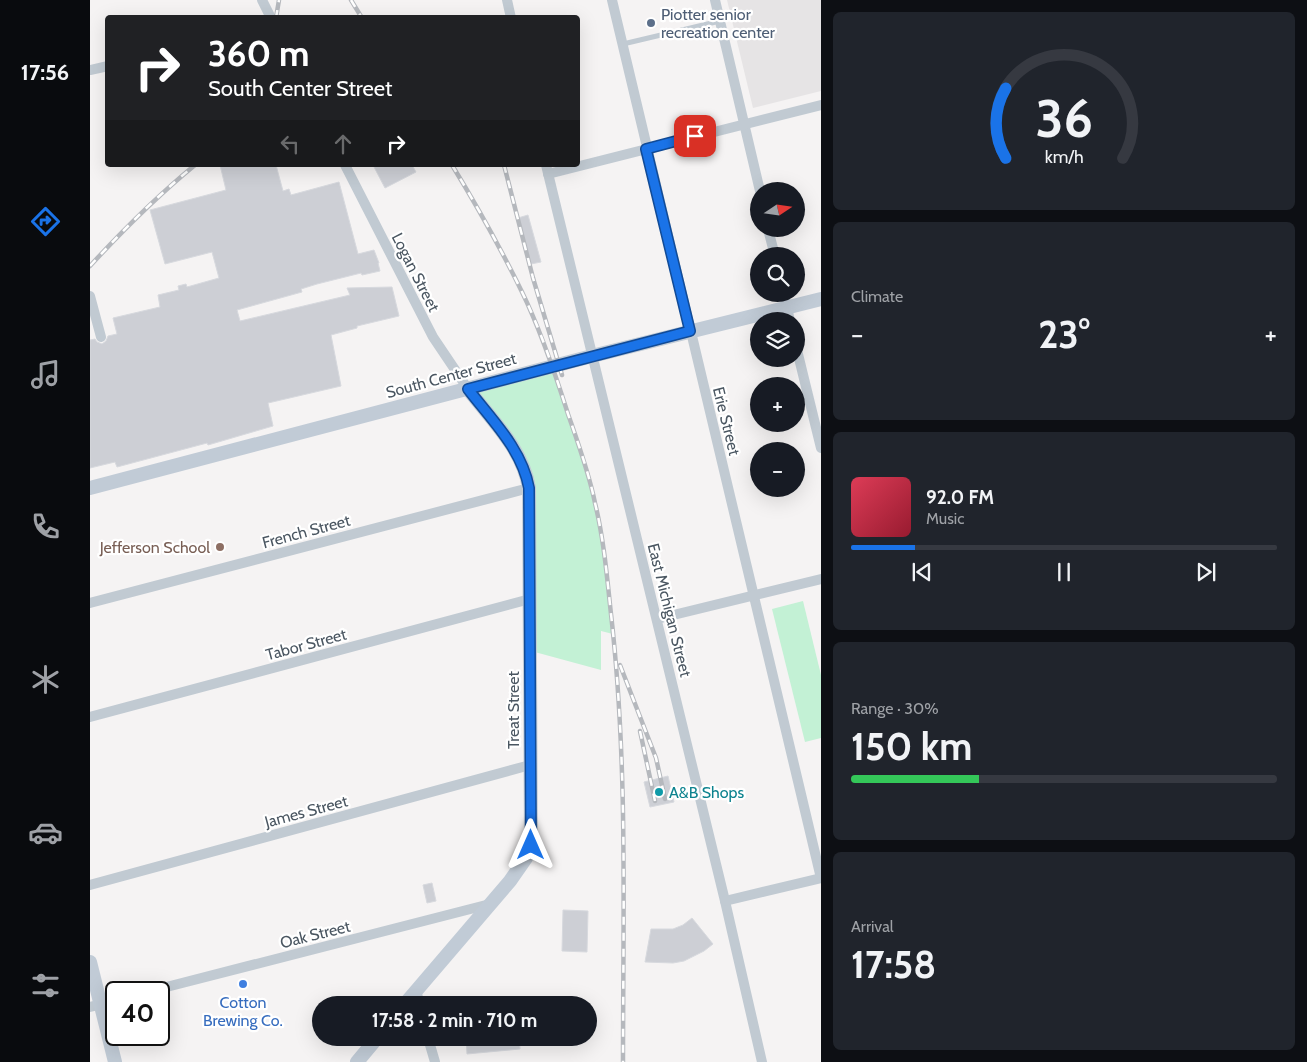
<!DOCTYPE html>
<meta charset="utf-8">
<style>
:root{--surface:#171b24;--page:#20242c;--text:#f1f3f6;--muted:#9ea1a6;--line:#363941;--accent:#1a73e8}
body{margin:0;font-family:Cabin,sans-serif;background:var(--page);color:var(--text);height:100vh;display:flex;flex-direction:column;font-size:19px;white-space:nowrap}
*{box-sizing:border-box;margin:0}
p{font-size:16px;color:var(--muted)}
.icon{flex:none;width:28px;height:28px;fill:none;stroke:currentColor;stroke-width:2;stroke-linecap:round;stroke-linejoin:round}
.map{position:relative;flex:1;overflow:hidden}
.side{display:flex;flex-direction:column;gap:12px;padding:12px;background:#0d0f14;width:486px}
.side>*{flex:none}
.top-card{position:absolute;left:15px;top:15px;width:475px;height:152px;border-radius:5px;box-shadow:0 5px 20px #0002;background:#202124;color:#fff;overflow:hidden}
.needle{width:32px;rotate:77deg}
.controls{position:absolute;left:660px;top:182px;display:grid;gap:10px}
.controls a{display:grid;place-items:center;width:55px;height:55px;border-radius:50%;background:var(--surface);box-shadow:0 5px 20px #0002;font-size:25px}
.speed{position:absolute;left:15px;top:981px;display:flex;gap:10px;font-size:25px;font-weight:700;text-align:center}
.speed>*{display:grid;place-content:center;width:65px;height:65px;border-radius:50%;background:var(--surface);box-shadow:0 5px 20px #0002;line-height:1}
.speed .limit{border:2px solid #111;border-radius:8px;background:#fff;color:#111}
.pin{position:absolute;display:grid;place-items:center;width:42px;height:42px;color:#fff;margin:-21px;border-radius:10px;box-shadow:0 2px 8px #0006}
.me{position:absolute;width:55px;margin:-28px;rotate:0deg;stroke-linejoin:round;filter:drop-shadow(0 0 4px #0008)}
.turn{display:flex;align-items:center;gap:18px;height:105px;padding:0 20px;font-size:22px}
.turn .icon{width:65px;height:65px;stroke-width:2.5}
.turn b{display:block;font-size:35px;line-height:42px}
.lanes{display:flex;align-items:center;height:48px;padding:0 20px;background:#0003;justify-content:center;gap:25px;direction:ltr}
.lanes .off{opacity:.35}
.big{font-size:38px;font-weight:700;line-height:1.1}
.side .card{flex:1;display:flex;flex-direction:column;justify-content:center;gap:8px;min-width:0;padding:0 18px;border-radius:8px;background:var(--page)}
.side .dial{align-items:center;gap:0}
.dial svg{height:130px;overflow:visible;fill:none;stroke:var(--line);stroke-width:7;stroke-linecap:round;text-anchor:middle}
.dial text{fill:var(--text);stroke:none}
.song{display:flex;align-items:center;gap:15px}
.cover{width:60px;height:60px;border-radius:8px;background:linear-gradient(135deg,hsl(350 70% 55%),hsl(350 70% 35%))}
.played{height:5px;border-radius:2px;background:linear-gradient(90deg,var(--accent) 15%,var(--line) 15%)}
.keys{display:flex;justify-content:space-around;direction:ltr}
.heat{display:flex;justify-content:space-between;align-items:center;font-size:28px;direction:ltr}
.charge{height:8px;border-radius:4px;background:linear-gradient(90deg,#34c759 30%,var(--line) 0)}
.trip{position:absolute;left:222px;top:996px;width:285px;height:50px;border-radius:25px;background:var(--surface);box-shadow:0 5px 20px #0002;font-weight:700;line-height:50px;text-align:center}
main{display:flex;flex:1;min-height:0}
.menu{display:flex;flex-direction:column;width:90px;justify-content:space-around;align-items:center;background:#090b0e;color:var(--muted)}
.menu .icon{width:35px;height:35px}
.menu .current{color:var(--accent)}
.menu b{font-size:22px;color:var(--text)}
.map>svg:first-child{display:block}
.education{fill:#e6e4e5}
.green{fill:#c3f1d5}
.building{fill:#cdcfd5;stroke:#d7d9de}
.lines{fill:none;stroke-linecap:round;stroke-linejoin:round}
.lane{stroke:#c1cad2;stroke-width:5}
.street{stroke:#c1cad2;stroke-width:10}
.secondary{stroke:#c1cbd6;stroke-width:14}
.rail-casing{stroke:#b5b8bd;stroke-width:4.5}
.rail{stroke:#fff;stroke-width:2.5;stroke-dasharray:8;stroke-linecap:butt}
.route-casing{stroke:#114b97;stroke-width:12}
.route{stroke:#1a73e8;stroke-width:9}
.service-dot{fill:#5c6f8a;stroke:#fff;stroke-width:2}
.education-dot{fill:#8d6e63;stroke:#fff;stroke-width:2}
.culture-dot{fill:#0f9aa8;stroke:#fff;stroke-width:2}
.shop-dot{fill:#3f7fe0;stroke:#fff;stroke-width:2}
.labels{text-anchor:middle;stroke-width:4.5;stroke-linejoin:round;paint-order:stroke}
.service-label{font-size:16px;fill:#4e5e75;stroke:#fff;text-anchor:start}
.street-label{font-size:16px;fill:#4a5661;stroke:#fff}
.education-label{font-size:16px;fill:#785e54;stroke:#fff;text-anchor:end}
.culture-label{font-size:16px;fill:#0d838f;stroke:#fff;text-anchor:start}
.shop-label{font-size:16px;fill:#366cbe;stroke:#fff}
</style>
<main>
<nav class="menu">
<b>17:56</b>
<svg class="icon current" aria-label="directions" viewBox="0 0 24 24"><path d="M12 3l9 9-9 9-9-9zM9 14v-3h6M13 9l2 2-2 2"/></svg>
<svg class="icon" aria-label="music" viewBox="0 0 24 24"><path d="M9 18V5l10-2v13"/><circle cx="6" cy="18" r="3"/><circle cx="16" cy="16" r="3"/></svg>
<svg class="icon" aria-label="phone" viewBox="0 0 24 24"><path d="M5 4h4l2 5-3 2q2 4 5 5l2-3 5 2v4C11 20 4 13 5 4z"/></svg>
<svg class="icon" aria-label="climate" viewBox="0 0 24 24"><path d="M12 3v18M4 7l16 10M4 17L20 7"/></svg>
<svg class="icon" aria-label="car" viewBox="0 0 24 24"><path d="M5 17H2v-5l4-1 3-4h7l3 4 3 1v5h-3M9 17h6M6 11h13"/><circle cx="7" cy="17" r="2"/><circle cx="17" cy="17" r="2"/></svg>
<svg class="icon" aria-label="filters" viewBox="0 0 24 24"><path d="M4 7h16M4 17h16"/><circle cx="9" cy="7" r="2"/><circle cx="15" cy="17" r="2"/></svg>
</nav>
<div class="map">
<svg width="731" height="1062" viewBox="0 0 731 1062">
<rect width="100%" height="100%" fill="#f5f3f3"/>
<path class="education" d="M637 0H731V91L663 108Z"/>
<g class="green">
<path d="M462 366C478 412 496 458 506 505 514 547 518 591 523 634L511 631V670L441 651 437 478 385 398 393 385Z"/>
<path d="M713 601 731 675V738L715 742 682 609Z"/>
</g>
<g class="building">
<path d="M130 165H186L193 191 199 189 201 195 249 182 268 254 284 250 289 263H288L290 271 272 275 271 273 227 284 211 289 212 292 147 310 150 321 260 295 257 288 302 287 309 316 267 326V328L241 335 251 386 178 403 183 426 118 445 117 443 27 467 25 462 0 468V340L5 339 7 342 12 344 16 341 18 336 27 334 23 318 70 307 68 295 89 290 88 286 96 284 97 287 129 278 122 252 75 264 60 210 136 190Z"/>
<path d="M283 165H322L326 172 295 188Z"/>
<path d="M438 215 451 262 441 264 428 218Z"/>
<path d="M578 776 584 802 560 807 554 782Z"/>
<path d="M342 883 346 901 337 903 333 885Z"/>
<path d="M473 910 498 911 497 952 472 951Z"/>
<path d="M602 918 623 944 614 951 594 961 583 963 555 962 561 929H583L593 925Z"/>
<path d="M376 1038H429L430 1049 377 1054Z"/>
</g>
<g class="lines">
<path class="lane" d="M533 44 630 21"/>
<g class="street">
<path d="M172 0 181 18"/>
<path d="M417 0 421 18"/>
<path d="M522 0 731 878"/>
<path d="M625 0 670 191"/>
<path d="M0 70 18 66"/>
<path d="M255 165 343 337 378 389"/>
<path d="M456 165 635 901 672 1062"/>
<path d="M458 174 731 105"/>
<path d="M678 229 685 256"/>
<path d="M694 294 700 321"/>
<path d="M0 296 11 337"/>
<path d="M706 346 731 448"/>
<path d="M0 603 439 488"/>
<path d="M567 619 731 579"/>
<path d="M0 717 440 599"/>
<path d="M0 885 440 765"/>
<path d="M635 901 731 878"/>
<path d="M326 990 330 1005"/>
<path d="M57 992 400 904"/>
<path d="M0 1007 26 1001"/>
<path d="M338 1038 345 1062"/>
</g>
<g class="secondary">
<path d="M0 488 502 356 731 299"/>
<path d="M0 962 25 1062"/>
<path d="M314 1005 420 881 436 858 441 845 439 488C433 449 401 419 378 389"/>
<path d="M267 1062 287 1038"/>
</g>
<g class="rail-casing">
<g id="rail">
<path d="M261 0 272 18"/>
<path d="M186 18 189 0"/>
<path d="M362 165C387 206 411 249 432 292 451 331 465 373 478 414 488 443 499 473 505 503 514 540 517 577 521 614 538 763 533 913 533 1062"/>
<path d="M414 165 443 278 472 375"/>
<path d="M0 266C34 229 66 197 105 165"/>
<path d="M530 665 566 758 575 799"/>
<path d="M550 731 565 801"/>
</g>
</g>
<use href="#rail" class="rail"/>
</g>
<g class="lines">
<g class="route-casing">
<path id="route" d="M441 845 439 488C432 449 401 419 378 389L600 331 556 149 605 136"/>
</g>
<use href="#route" class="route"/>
</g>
<circle class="service-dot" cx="561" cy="23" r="5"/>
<circle class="education-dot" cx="130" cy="547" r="5"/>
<circle class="culture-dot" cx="569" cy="792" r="5"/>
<circle class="shop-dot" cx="153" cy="984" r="5"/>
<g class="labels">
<g class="service-label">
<text x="571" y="20">Piotter senior<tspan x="571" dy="18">recreation center</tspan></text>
</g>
<g class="street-label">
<text transform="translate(326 272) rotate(63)" y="6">Logan Street</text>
<text transform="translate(361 375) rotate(-15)" y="6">South Center Street</text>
<text transform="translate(637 421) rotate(76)" y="6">Erie Street</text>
<text transform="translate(216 531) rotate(-15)" y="6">French Street</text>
<text transform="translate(580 610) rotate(76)" y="6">East Michigan Street</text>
<text transform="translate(216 644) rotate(-15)" y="6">Tabor Street</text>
<text transform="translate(423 710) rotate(-90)" y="6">Treat Street</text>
<text transform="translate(216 811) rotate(-15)" y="6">James Street</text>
<text transform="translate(225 934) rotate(-14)" y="6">Oak Street</text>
</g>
<g class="education-label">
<text x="120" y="553">Jefferson School</text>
</g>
<g class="culture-label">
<text x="579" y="798">A&amp;B Shops</text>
</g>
<g class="shop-label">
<text x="153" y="1008">Cotton<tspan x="153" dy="18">Brewing Co.</tspan></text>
</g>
</g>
</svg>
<div class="controls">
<a><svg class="needle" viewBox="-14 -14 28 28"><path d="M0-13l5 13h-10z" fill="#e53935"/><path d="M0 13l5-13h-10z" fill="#9ea1a6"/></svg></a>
<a><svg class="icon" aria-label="search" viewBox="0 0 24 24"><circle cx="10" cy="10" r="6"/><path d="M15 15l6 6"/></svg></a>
<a><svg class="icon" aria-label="layers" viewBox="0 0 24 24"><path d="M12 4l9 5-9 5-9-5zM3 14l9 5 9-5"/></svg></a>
<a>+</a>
<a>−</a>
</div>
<div class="speed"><div class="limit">40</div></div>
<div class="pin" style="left:605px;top:136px;background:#d93025"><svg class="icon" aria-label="arrive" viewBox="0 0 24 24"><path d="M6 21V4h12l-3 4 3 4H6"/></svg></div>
<svg class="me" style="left:441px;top:845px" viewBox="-20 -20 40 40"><path d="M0-17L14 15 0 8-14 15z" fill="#1a73e8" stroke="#fff" stroke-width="4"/></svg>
<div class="trip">17:58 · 2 min · 710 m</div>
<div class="top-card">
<div class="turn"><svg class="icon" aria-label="right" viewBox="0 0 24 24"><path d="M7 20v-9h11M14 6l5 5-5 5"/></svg><div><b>360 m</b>South Center Street</div></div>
<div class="lanes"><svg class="icon off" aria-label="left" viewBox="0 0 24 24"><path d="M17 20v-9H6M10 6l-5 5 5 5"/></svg><svg class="icon off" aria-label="ahead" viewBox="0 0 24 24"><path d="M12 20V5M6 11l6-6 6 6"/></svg><svg class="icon" aria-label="right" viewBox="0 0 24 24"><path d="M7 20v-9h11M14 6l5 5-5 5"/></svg></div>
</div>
</div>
<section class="side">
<div class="card dial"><svg viewBox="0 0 100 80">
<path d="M14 69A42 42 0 1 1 86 69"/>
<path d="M14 69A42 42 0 0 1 14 26" stroke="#1a73e8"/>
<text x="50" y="56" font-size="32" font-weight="700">36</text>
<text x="50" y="72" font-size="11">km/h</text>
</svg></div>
<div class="card"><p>Climate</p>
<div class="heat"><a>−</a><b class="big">23°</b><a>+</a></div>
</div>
<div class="card">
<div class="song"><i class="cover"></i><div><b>92.0 FM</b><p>Music</p></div></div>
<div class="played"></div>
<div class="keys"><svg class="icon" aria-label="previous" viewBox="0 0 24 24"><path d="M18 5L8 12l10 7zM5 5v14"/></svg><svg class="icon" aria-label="pause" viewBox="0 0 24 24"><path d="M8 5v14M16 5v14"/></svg><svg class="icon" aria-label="next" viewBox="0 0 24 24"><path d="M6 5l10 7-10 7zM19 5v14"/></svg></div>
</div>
<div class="card"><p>Range · 30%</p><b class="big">150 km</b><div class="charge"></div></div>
<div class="card"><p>Arrival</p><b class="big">17:58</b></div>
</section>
</main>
